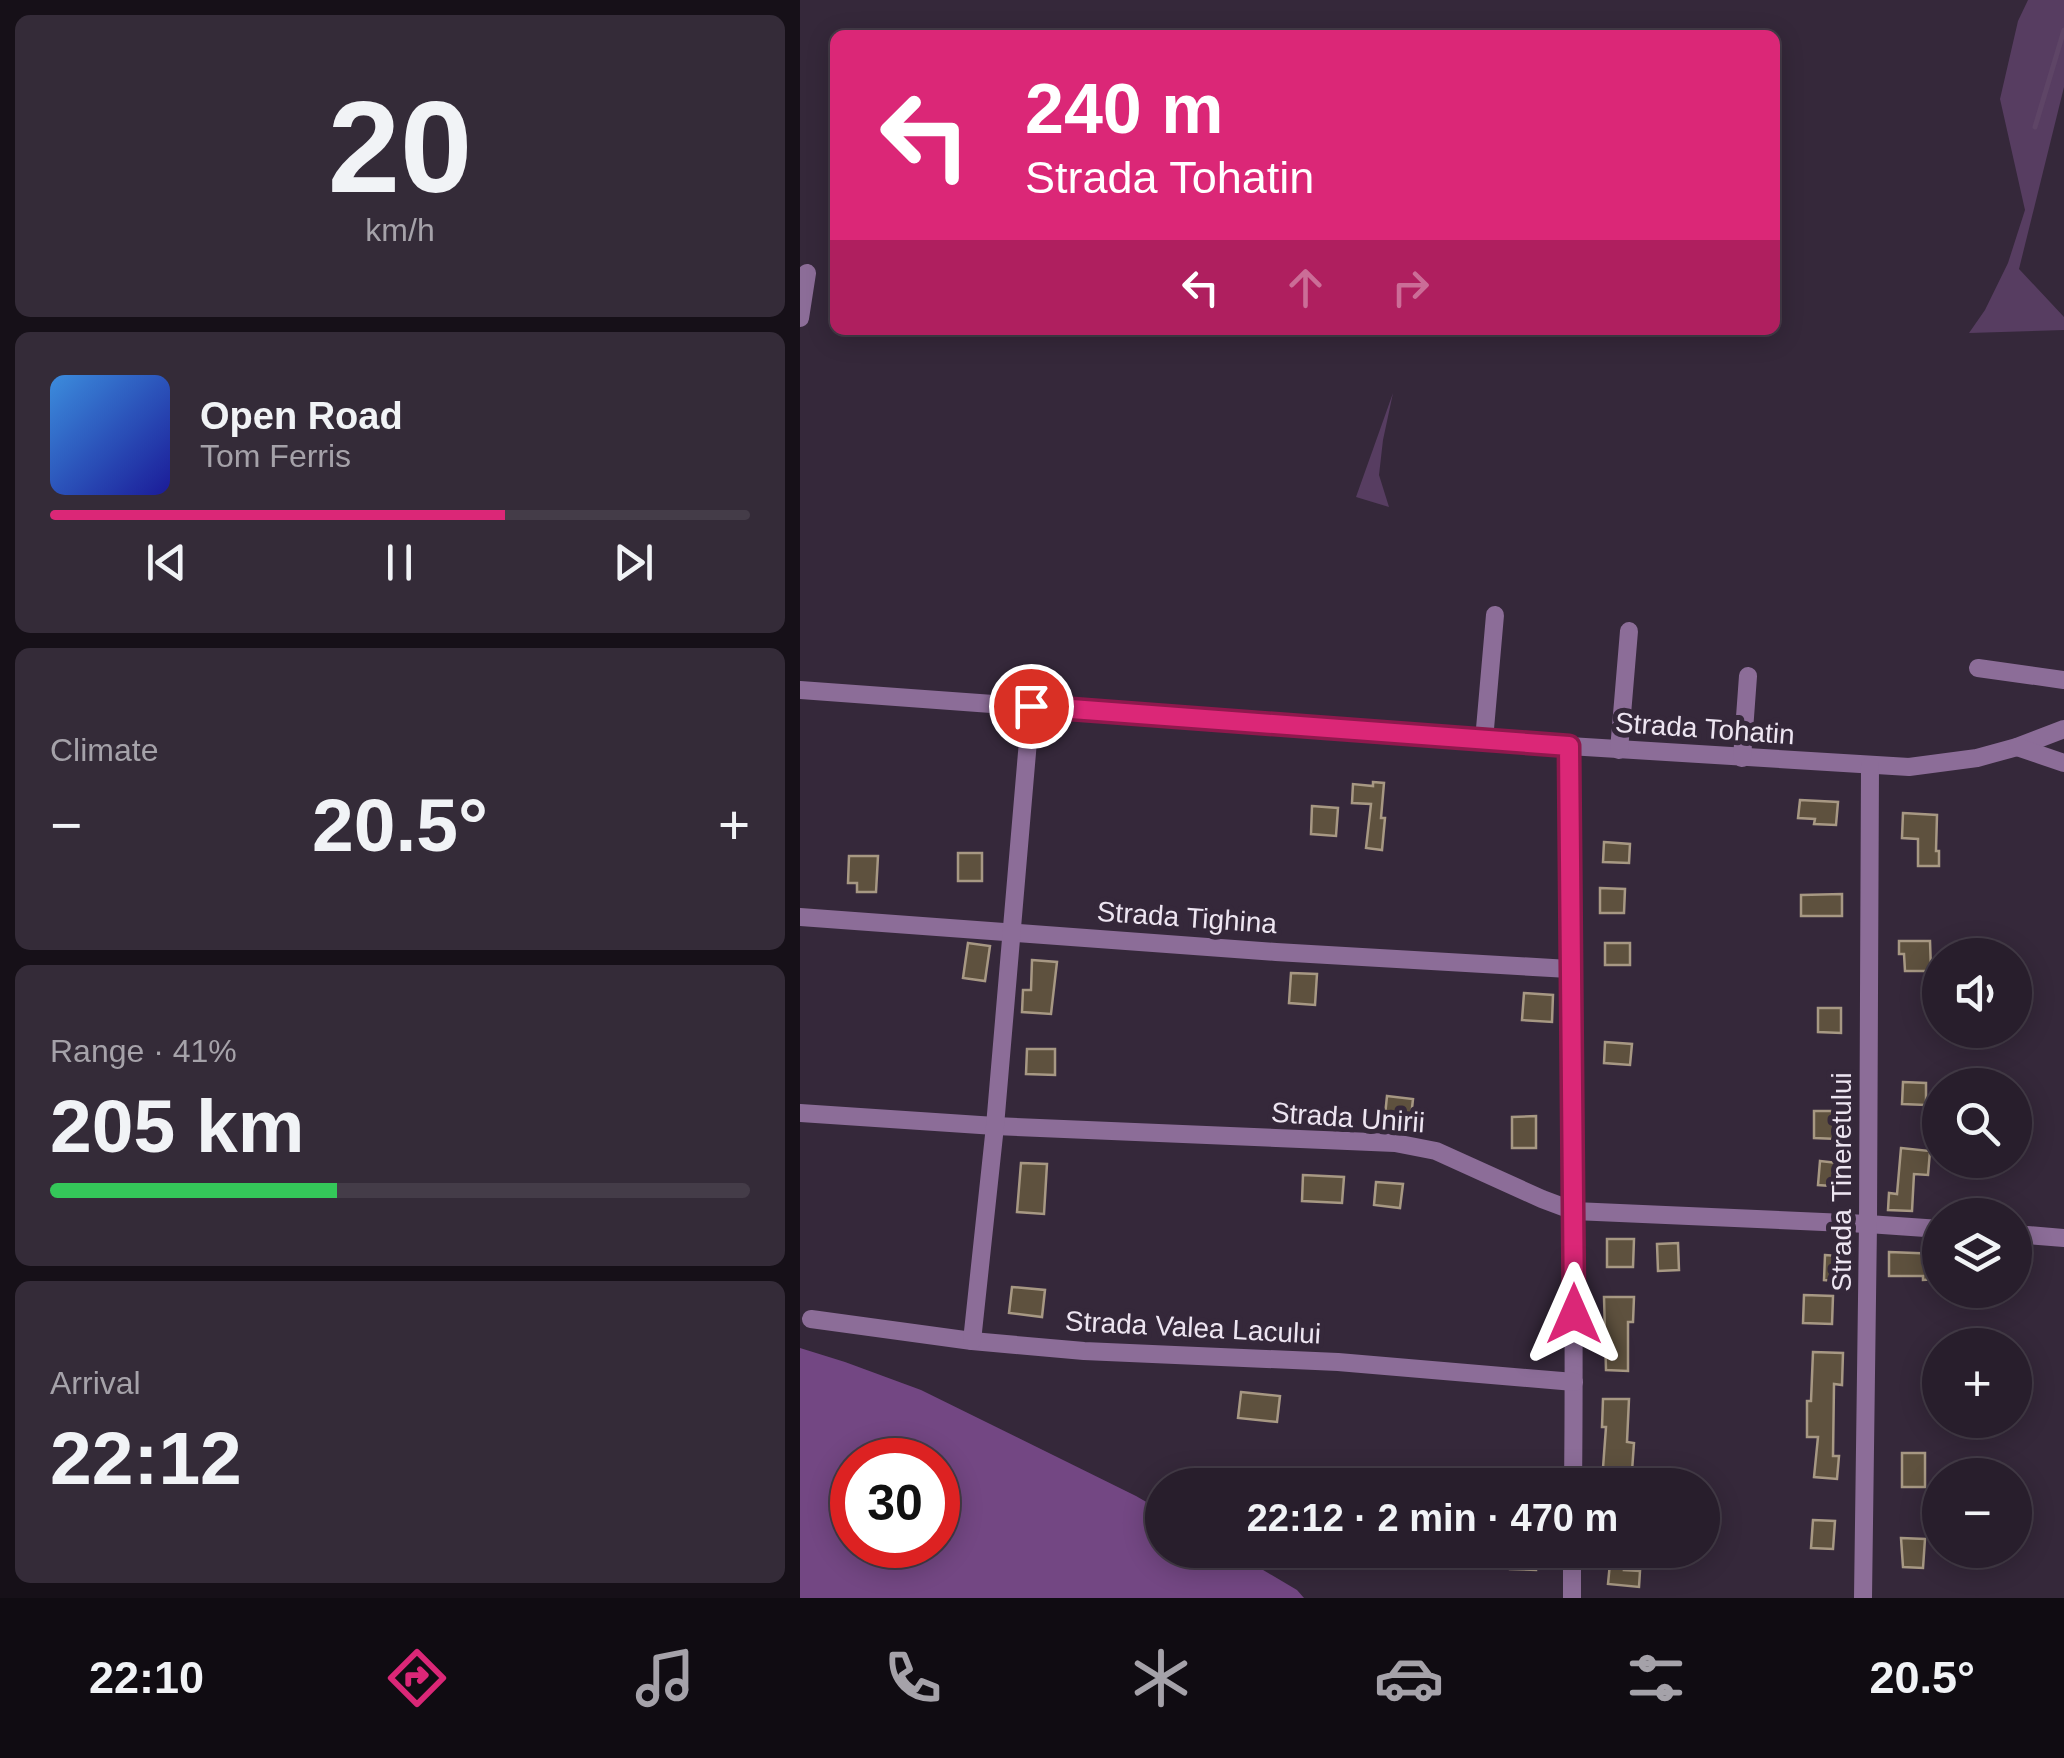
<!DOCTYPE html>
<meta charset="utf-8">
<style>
:root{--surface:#281e2c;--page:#342b38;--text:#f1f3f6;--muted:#a5a2a9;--line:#443c48;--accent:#db2777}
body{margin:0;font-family:Arial,sans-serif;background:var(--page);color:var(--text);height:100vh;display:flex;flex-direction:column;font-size:38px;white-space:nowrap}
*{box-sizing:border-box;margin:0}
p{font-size:32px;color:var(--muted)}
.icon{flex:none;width:55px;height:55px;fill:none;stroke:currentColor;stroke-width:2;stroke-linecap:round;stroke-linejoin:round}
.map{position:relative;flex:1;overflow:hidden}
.details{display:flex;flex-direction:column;gap:15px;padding:15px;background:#161018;width:800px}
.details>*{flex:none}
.top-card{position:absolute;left:30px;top:30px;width:950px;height:305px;border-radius:15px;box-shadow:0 5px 25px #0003,0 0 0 2px var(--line);background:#db2777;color:#fff;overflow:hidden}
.tools{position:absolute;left:1122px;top:938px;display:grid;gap:20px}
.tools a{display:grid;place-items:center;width:110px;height:110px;border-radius:50%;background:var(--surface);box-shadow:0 5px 25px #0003,0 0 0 2px var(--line);font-size:50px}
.speed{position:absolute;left:30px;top:1438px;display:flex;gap:20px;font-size:50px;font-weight:700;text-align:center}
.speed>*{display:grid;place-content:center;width:130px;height:130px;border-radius:50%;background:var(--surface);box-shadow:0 5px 25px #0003,0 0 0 2px var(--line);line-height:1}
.speed .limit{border:15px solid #d22;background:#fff;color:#111}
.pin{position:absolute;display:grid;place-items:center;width:85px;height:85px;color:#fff;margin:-42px;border:5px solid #fff;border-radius:50%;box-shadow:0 2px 10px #0007}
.me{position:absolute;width:110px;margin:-55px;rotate:0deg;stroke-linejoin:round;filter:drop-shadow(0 0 8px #0008)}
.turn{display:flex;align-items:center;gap:35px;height:210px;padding:0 30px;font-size:45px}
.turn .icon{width:130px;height:130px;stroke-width:2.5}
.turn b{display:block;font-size:70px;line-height:85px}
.lanes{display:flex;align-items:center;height:95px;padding:0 30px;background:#0003;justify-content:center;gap:50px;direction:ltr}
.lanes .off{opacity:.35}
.big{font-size:75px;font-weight:700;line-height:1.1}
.details .card{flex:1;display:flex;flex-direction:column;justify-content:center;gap:15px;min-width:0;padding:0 35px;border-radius:15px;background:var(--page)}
.details .dial{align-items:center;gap:0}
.dial b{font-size:130px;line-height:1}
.song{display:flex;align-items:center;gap:30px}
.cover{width:120px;height:120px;border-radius:15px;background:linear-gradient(135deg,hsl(210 70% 55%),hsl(240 70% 35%))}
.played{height:10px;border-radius:5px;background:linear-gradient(90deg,var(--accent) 65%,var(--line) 65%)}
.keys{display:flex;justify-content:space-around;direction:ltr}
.heat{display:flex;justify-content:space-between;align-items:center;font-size:55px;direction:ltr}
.charge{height:15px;border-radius:8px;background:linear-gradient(90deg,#34c759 41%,var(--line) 0)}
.trip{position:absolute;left:345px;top:1468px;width:575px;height:100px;border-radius:50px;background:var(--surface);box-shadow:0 5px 25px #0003,0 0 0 2px var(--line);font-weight:700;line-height:100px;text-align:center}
.menu{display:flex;height:160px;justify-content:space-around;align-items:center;background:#100c12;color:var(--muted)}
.menu .icon{width:70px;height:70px}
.menu .active{color:var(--accent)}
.menu b{font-size:45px;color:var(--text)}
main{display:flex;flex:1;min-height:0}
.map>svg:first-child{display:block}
.green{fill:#573d61}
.forest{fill:#734783;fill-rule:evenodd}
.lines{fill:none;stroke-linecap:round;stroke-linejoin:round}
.stream{stroke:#5e4566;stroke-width:5}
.building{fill:#5e513e;stroke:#a79883;stroke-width:2.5}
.minor{stroke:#8c6d98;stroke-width:18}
.route-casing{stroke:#8e194d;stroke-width:25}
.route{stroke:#db2777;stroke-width:18}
.labels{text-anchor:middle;stroke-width:10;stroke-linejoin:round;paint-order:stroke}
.street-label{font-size:28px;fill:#ede5f1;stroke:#35283a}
</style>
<main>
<section class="details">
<div class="card dial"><b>20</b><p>km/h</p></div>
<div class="card">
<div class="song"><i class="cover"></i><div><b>Open Road</b><p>Tom Ferris</p></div></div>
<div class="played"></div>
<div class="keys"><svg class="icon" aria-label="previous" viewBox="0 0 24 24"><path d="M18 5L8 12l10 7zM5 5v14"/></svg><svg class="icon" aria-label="pause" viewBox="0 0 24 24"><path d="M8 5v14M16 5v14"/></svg><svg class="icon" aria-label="next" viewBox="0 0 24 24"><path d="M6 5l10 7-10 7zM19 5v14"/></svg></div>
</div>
<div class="card"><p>Climate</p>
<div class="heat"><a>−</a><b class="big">20.5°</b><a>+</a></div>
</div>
<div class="card"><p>Range · 41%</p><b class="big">205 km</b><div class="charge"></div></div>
<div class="card"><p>Arrival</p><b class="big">22:12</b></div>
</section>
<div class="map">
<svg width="1264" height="1598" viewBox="0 0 1264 1598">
<rect width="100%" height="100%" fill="#35283a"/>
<g class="green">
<path d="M1228 0H1264V87L1219 269 1264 317V330L1169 333 1185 310 1208 263 1225 210 1200 99 1218 21Z"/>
<path d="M593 393 583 440 579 475 589 507 556 497Z"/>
</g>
<path class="forest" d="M0 1348 45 1362 121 1390 336 1496 362 1511V1550H429L497 1590 504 1598H0ZM52 1460H138V1545H52Z"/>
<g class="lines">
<path class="stream" d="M1235 127 1264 30"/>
</g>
<g class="building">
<path d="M573 782 584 783 581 818H585L582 850 566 848 571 804 552 803 553 784 573 786Z"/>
<path d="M1000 800 1038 802 1036 825 1014 824 1015 819 998 818Z"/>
<path d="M512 806 538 808 536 836 511 834Z"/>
<path d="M1103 813 1137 815 1136 851H1139V866H1118V839L1102 838Z"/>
<path d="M804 842 830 844 829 863 803 862Z"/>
<rect x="158" y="853" width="24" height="28"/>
<path d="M49 856H78L76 892H57V883H48Z"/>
<path d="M800 888 825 889 824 913H800Z"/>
<path d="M1042 894V916H1001V895Z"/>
<path d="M1099 941H1130L1131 971H1105L1104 954H1099Z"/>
<path d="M168 943 190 946 185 981 163 978Z"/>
<rect x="805" y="943" width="25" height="22"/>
<path d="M232 960 257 962 251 1014 222 1012 223 990H231Z"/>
<path d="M491 973 517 974 515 1005 489 1003Z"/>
<path d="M724 993 753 995 752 1022 722 1020Z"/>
<path d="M1018 1008H1041V1033L1018 1032Z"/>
<path d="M805 1042 832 1044 830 1065 804 1063Z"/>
<path d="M227 1049H255V1075L226 1074Z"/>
<path d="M1103 1082 1126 1083V1105L1102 1104Z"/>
<path d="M587 1096 613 1099 610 1127 584 1125Z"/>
<path d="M1014 1111H1038V1139L1014 1138Z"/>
<path d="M736 1116V1148H712V1117Z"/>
<path d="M1101 1148 1130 1151 1128 1175 1114 1174 1112 1211 1088 1210 1089 1193 1097 1194Z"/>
<path d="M1020 1161 1047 1164 1045 1187 1018 1185Z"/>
<path d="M221 1163 247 1164 244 1214 217 1212Z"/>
<path d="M503 1175 544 1177 542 1203 502 1201Z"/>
<path d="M576 1182 603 1184 600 1208 574 1205Z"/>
<path d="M807 1239H834L833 1267H807Z"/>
<path d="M878 1243 879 1270 858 1271 857 1244Z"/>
<path d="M1089 1252 1140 1254V1279L1123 1280V1276H1089Z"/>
<path d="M1025 1255 1050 1257 1048 1282 1024 1280Z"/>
<path d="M212 1287 245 1290 242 1317 209 1313Z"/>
<path d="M1004 1295 1033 1296 1032 1324 1003 1323Z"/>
<path d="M804 1297H834L833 1322H828V1371L806 1370Z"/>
<path d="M1013 1352 1043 1353 1042 1385 1034 1384 1033 1456H1039L1037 1479 1014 1477 1018 1437H1007V1401H1011Z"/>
<path d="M441 1392 480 1396 477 1422 438 1418Z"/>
<path d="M803 1399H829L827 1442 834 1443 832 1471 803 1468 806 1427H802Z"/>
<rect x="1102" y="1453" width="23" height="34"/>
<path d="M1013 1520 1035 1521 1033 1549 1011 1548Z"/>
<path d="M1101 1538 1125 1539 1123 1568 1103 1567Z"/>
<path d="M710 1550H736V1570L710 1569Z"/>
<path d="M810 1563 825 1564 824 1570 840 1571 839 1587 808 1584Z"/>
</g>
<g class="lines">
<g class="minor">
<path d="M0 318 7 273"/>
<path d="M1178 668 1264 680"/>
<path d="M0 690 769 746 1109 767 1177 758 1217 747 1264 729"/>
<path d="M684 740 695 615"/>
<path d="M769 746C769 993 776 1239 773 1485"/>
<path d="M1217 747 1264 763"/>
<path d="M819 750 829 631"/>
<path d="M942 758 948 676"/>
<path d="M0 917 476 952 769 969"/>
<path d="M0 1113 195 1126 595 1143 636 1151 742 1199 774 1211 1068 1224 1140 1229"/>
<path d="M1215 1234 1264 1238"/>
<path d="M11 1319 172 1341 284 1351 538 1362 774 1382"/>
<path d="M172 1341 195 1126 231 706"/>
<path d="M772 1598V1550"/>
<path d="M1063 1598 1068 1224 1070 766"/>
</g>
</g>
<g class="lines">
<g class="route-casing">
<path id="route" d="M231 706 769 746 774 1314"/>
</g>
<use href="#route" class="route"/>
</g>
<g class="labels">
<g class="street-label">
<text transform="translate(905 728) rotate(4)" y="10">Strada Tohatin</text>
<text transform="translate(387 917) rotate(4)" y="10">Strada Tighina</text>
<text transform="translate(548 1117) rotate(4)" y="10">Strada Unirii</text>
<text transform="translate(1041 1182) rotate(-90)" y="10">Strada Tineretului</text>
<text transform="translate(393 1327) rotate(3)" y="10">Strada Valea Lacului</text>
</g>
</g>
</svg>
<div class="tools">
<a><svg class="icon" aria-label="sound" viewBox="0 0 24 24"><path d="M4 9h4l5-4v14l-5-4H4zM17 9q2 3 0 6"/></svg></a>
<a><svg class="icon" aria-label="search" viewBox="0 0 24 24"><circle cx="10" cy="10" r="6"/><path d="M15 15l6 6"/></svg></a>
<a><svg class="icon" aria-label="layers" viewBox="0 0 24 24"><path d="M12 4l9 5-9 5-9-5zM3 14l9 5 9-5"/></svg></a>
<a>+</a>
<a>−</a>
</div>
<div class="speed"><div class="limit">30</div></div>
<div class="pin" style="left:231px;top:706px;background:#d93025"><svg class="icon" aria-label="arrive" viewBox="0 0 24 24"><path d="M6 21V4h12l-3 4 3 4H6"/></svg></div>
<svg class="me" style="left:774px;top:1314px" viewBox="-20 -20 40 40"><path d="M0-17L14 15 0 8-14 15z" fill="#db2777" stroke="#fff" stroke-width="4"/></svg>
<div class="trip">22:12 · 2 min · 470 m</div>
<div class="top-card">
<div class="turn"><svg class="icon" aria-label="left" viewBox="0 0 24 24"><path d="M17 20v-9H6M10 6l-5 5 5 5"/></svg><div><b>240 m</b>Strada Tohatin</div></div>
<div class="lanes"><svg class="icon" aria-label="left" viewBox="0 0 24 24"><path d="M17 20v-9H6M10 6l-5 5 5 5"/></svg><svg class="icon off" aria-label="ahead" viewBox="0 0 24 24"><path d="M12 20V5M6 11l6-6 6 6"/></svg><svg class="icon off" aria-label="right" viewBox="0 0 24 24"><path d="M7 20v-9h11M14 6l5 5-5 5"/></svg></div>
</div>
</div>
</main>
<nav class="menu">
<b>22:10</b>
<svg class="icon active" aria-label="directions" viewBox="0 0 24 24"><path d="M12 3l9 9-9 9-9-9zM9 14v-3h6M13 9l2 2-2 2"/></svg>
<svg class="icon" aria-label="music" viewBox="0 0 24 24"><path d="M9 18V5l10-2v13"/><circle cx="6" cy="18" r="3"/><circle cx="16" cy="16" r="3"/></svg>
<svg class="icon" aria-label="phone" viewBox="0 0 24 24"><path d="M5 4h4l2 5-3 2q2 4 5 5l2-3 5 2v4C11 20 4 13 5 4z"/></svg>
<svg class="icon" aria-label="climate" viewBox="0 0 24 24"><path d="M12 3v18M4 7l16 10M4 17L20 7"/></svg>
<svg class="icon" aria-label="car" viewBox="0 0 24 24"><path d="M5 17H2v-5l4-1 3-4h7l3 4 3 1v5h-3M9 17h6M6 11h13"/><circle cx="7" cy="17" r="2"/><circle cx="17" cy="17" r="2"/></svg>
<svg class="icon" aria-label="filters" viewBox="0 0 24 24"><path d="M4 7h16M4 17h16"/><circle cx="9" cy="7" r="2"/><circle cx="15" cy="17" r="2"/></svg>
<b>20.5°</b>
</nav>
